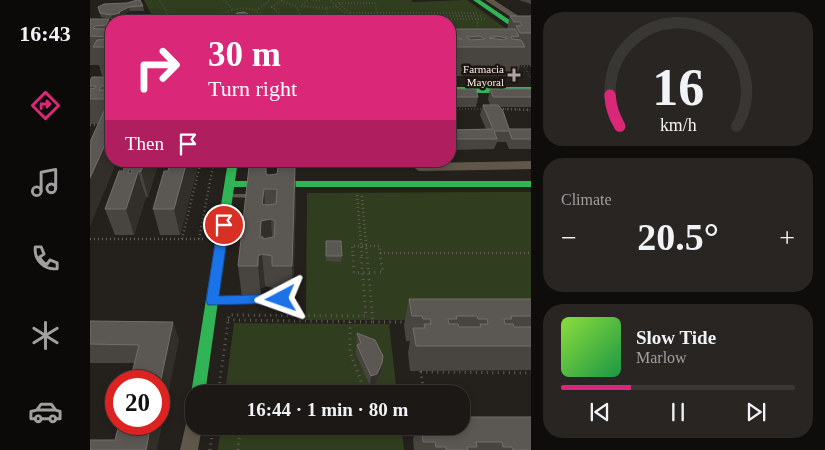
<!DOCTYPE html>
<meta charset="utf-8">
<style>
:root{--surface:#1b1815;--page:#282522;--text:#f1f3f6;--muted:#a0a0a0;--line:#393734;--accent:#db2777}
body{margin:0;font-family:"Times New Roman",serif;background:var(--page);color:var(--text);height:100vh;display:flex;flex-direction:column;font-size:19px;white-space:nowrap}
*{box-sizing:border-box;margin:0}
p{font-size:16px;color:var(--muted)}
.icon{flex:none;width:28px;height:28px;fill:none;stroke:currentColor;stroke-width:2;stroke-linecap:round;stroke-linejoin:round}
.map{position:relative;flex:1;overflow:hidden}
.sheet{display:flex;flex-direction:column;gap:12px;padding:12px;background:#0f0d0c;width:294px}
.sheet>*{flex:none}
.top-card{position:absolute;left:15px;top:15px;width:351px;height:152px;border-radius:20px;box-shadow:0 2px 8px #0003,0 0 0 1px var(--line);background:#db2777;color:#fff;overflow:hidden}
.speed{position:absolute;left:15px;top:370px;display:flex;gap:10px;font-size:25px;font-weight:700;text-align:center}
.speed>*{display:grid;place-content:center;width:65px;height:65px;border-radius:50%;background:var(--surface);box-shadow:0 2px 8px #0003,0 0 0 1px var(--line);line-height:1}
.speed .limit{border:8px solid #d22;background:#fff;color:#111}
.pin{position:absolute;display:grid;place-items:center;width:42px;height:42px;color:#fff;margin:-21px;border:2px solid #fff;border-radius:50%;box-shadow:0 1px 5px #0007}
.me{position:absolute;width:55px;margin:-28px;rotate:266deg;stroke-linejoin:round;filter:drop-shadow(0 0 4px #0008)}
.turn{display:flex;align-items:center;gap:18px;height:105px;padding:0 20px;font-size:22px}
.turn .icon{width:65px;height:65px;stroke-width:2.5}
.turn b{display:block;font-size:35px;line-height:42px}
.then{display:flex;align-items:center;height:48px;padding:0 20px;background:#0003;gap:10px;font-size:19px}
.big{font-size:38px;font-weight:700;line-height:1.1}
.sheet .widget{flex:1;display:flex;flex-direction:column;justify-content:center;gap:8px;min-width:0;padding:0 18px;border-radius:20px;background:var(--page)}
.sheet .dial{align-items:center;gap:0}
.dial svg{height:130px;overflow:visible;fill:none;stroke:var(--line);stroke-width:7;stroke-linecap:round;text-anchor:middle}
.dial text{fill:var(--text);stroke:none}
.song{display:flex;align-items:center;gap:15px}
.cover{width:60px;height:60px;border-radius:8px;background:linear-gradient(135deg,hsl(90 70% 55%),hsl(140 70% 35%))}
.played{height:5px;border-radius:2px;background:linear-gradient(90deg,var(--accent) 30%,var(--line) 30%)}
.keys{display:flex;justify-content:space-around;direction:ltr}
.heat{display:flex;justify-content:space-between;align-items:center;font-size:28px;direction:ltr}
.trip{position:absolute;left:95px;top:385px;width:285px;height:50px;border-radius:20px;background:var(--surface);box-shadow:0 2px 8px #0003,0 0 0 1px var(--line);font-weight:700;line-height:50px;text-align:center}
main{display:flex;flex:1;min-height:0}
.menu{display:flex;flex-direction:column;width:90px;justify-content:space-around;align-items:center;background:#0b0a08;color:var(--muted)}
.menu .icon{width:35px;height:35px}
.menu .current{color:var(--accent)}
.menu b{font-size:22px;color:var(--text)}
.map>svg:first-child{display:block}
.green{fill:#303e1f}
.lines{fill:none;stroke-linecap:round;stroke-linejoin:round}
.path-far2{stroke:#615c54;stroke-width:2;stroke-dasharray:0.5 2.5;stroke-linecap:butt}
.path-far1{stroke:#615c54;stroke-width:2.5;stroke-dasharray:1 3;stroke-linecap:butt}
.path{stroke:#615c54;stroke-width:3;stroke-dasharray:1 4.5;stroke-linecap:butt}
.lane{fill:#60574b;fill-rule:evenodd}
.street{fill:#60574b;fill-rule:evenodd}
.fast{fill:#30b455;fill-rule:evenodd}
.wall{fill:#484541;fill-rule:evenodd}
.shaded-wall{fill:#322e2a}
.building{fill:#5b5753;stroke:#736f6b;fill-rule:evenodd}
.route{fill:#1a73e8;stroke:#114b97}
.poi-dot{fill:#aca7a2;stroke:#1e160f;stroke-width:2}
.labels{text-anchor:middle;stroke-width:5;stroke-linejoin:round;paint-order:stroke}
.far-poi-label{font-size:11px;fill:#f6efea;stroke:#1e160f;text-anchor:end}
</style>
<main>
<nav class="menu">
<b>16:43</b>
<svg class="icon current" aria-label="directions" viewBox="0 0 24 24"><path d="M12 3l9 9-9 9-9-9zM9 14v-3h6M13 9l2 2-2 2"/></svg>
<svg class="icon" aria-label="music" viewBox="0 0 24 24"><path d="M9 18V5l10-2v13"/><circle cx="6" cy="18" r="3"/><circle cx="16" cy="16" r="3"/></svg>
<svg class="icon" aria-label="phone" viewBox="0 0 24 24"><path d="M5 4h4l2 5-3 2q2 4 5 5l2-3 5 2v4C11 20 4 13 5 4z"/></svg>
<svg class="icon" aria-label="climate" viewBox="0 0 24 24"><path d="M12 3v18M4 7l16 10M4 17L20 7"/></svg>
<svg class="icon" aria-label="car" viewBox="0 0 24 24"><path d="M5 17H2v-5l4-1 3-4h7l3 4 3 1v5h-3M9 17h6M6 11h13"/><circle cx="7" cy="17" r="2"/><circle cx="17" cy="17" r="2"/></svg>
</nav>
<div class="map">
<svg width="442" height="450" viewBox="0 0 442 450">
<rect width="100%" height="100%" fill="#24201c"/>
<g class="green">
<path d="M54 0H321L323 2 377 0 433 41 360 57V21H58L62 15Z"/>
<path d="M441 192V320H216L217 193Z"/>
<path d="M144 323 299 324 307 394H135Z"/>
<path d="M131 426H311L314 450H128Z"/>
</g>
<g class="lines">
<g class="path-far2">
<path d="M70 0 78 15 74 20H126"/>
<path d="M134 0 143 10"/>
<path d="M192 0 182 7 192 16H258L240 0"/>
<path d="M217 0 211 6 236 8"/>
<path d="M223 0H231"/>
<path d="M246 0 260 14"/>
<path d="M191 1 206 6 211 16"/>
<path d="M249 3H285L287 13"/>
<path d="M166 10 181 0"/>
<path d="M260 13H388"/>
<path d="M237 16 236 8 247 6"/>
<path d="M258 16H391"/>
<path d="M126 20C138 7 164 3 175 19"/>
<path d="M175 20 396 19"/>
<path d="M387 32 388 19"/>
<path d="M428 66H442"/>
<path d="M434 66 441 79"/>
<path d="M360 109H393"/>
<path d="M409 109 442 110"/>
</g>
<g class="path-far1">
<path d="M413 109 442 110"/>
<path d="M0 125H10"/>
<path d="M190 161V170"/>
<path d="M267 195 272 256"/>
<path d="M272 196 277 256"/>
<path d="M0 239H116"/>
<path d="M92 239 111 161"/>
<path d="M109 239 124 161"/>
<path d="M290 253H442"/>
<path d="M263 256 262 246H289L291 256"/>
</g>
<g class="path">
<path d="M263 255 264 273 293 272 290 255"/>
<path d="M138 320 283 322 277 255"/>
<path d="M260 322V352L274 389 261 394"/>
<path d="M283 322H317"/>
<path d="M128 394 139 315 276 316 271 255"/>
<path d="M334 394 331 372 442 373"/>
<path d="M120 450 123 426"/>
<path d="M148 450 150 430 161 426"/>
</g>
<g class="lane">
<path d="M139 194H164L167 196 164 198 137 197 136 196 137 195Z"/>
<path d="M191 295 193 296 195 298 193 300 186 304H124L121 303 120 301 121 299 124 298H185Z"/>
</g>
<g class="street">
<path d="M395 0H404L442 25V31Z"/>
<path d="M442 161V169L329 171 323 167 329 163Z"/>
<path d="M104 413V426H112L108 450H90L98 415Z"/>
</g>
<g class="fast">
<path d="M383 0H390L442 35V41Z"/>
<rect x="360" y="87" width="82" height="6"/>
<path d="M138 161H148L145 181H442V187H144L115 394H104V399L101 394Z"/>
</g>
</g>
<g class="wall">
<path d="M429 0H442L441 4Z"/>
<path d="M53 6 54 11H40L31 16V18L22 19 11 17 8 7Z"/>
<path d="M144 16 159 18 158 21H146L145 20Z"/>
<path d="M420 16H442V65H430L427 76H360V29H417Z"/>
<path d="M0 19H19L21 26V76H12L9 65H0Z"/>
<path d="M21 77V161L0 226 8 124H0V81Z"/>
<path d="M360 89 388 97 386 107H360Z"/>
<path d="M400 89H442V107H409L419 129H442V149H419L416 142H407L404 149 360 150V130L396 129 390 115 393 105H400L398 99Z"/>
<path d="M69 161 58 197H56L44 235H25L15 209 33 171ZM39 170H42L41 173H38Z"/>
<path d="M80 161H109L90 235H70L63 209 78 171Z"/>
<path d="M199 161H299L298 167 199 164Z"/>
<path d="M176 167 177 174 206 199 203 297H184L183 288 175 286 171 288V298H152L148 266Z"/>
<path d="M236 241 252 256 251 262 236 261Z"/>
<path d="M319 299H442V370L320 371 318 353 320 341H316L314 325Z"/>
<path d="M0 321 89 340 25 440 45 363H0Z"/>
<path d="M267 333 291 373 285 384 280 386 266 354Z"/>
<path d="M327 426H371L442 450H324L323 439Z"/>
</g>
<g class="shaded-wall">
<path d="M39 7 40 11 31 16V18L22 19 21 15Z"/>
<path d="M158 14 159 18 158 21H149V18Z"/>
<path d="M19 19 21 26V40L20 37H19L16 25Z"/>
<path d="M21 131V161H27L0 226V178Z"/>
<path d="M55 161H69L58 197 51 171Z"/>
<path d="M97 161H109L90 235 84 209Z"/>
<path d="M205 167 206 199 203 297 202 266Z"/>
<path d="M48 172 56 197 44 235 36 209Z"/>
<path d="M174 189 176 220 181 219 183 251 172 254 175 286 171 288V298L168 266Z"/>
<path d="M83 322 89 340 67 450H56L61 424H69V389Z"/>
<path d="M292 363 291 373 285 384 280 386 281 376Z"/>
</g>
<g class="building">
<path d="M47 0H50L53 6 39 7 29 12 30 13 21 15 10 13 8 7 14 4 37 3Z"/>
<path d="M154 12 158 14V17L149 18 144 16 147 13Z"/>
<path d="M420 16H442V33H430L426 26 432 25 430 22H424Z"/>
<path d="M0 19H19L16 25 5 26 3 28 6 29H21V47H3L7 40 19 39 20 37 0 36Z"/>
<path d="M360 29H425L429 36 421 37 422 39 431 40 435 47H360V40L372 39 362 36H360ZM390 36 395 39 381 40 376 37ZM407 36 417 38 414 40 399 38Z"/>
<path d="M2 77H21V86H11L9 90H21V99H0V89L5 88 6 86H0V81Z"/>
<path d="M360 89H386L388 97H360Z"/>
<path d="M400 89H442V97H403Z"/>
<path d="M393 105H408L413 111 419 129H442V139H422L419 131H404L407 139H360V130L403 129Z"/>
<path d="M14 111H21V131L0 178V142Z"/>
<path d="M37 161H55L51 171 48 172 36 209H15L29 171H33ZM39 170H42L41 173H38Z"/>
<path d="M80 161H97L84 209H63L74 171H78Z"/>
<path d="M159 167H176V174L179 175 187 174 188 167H205L202 266H182V256L172 254 168 256V266H148ZM174 189H187L186 204 176 205 172 204ZM181 219 185 221 184 237 173 239V237H170L171 221Z"/>
<path d="M236 241H251L252 256H236Z"/>
<path d="M319 299H442V316H421L422 319H414L415 324H423L424 327H442V346H326L323 328H335L334 324H341L340 319H333L332 316H322ZM366 316H387L388 319H397L398 324H390L391 327H369L368 324H359L358 319H367Z"/>
<path d="M0 321 83 322 69 389V381H40L49 345 0 344Z"/>
<path d="M267 333 285 340 293 356 292 363 287 374 281 376 267 345 271 343Z"/>
<path d="M371 417H442V450H423L422 447H413L412 442H386L387 447H377L378 450H356V447H346L345 442H333L331 426H371Z"/>
<path d="M29 424H61L56 450H0V440H25Z"/>
</g>
<path class="route" d="M134 221 139 225 129 296 191 294 197 299 195 303 118 305 116 301 128 225Z"/>
<path class="poi-dot" d="M421.5 67.5h5v5h5v5h-5v5h-5v-5h-5v-5h5z"/>
<g class="labels">
<g class="far-poi-label">
<text x="414" y="73">Farmacia<tspan x="414" dy="13">Mayoral</tspan></text>
</g>
</g>
</svg>
<div class="speed"><div class="limit">20</div></div>
<div class="pin" style="left:134px;top:225px;background:#d93025"><svg class="icon" aria-label="arrive" viewBox="0 0 24 24"><path d="M6 21V4h12l-3 4 3 4H6"/></svg></div>
<svg class="me" style="left:191px;top:299px" viewBox="-20 -20 40 40"><path d="M0-17L14 15 0 8-14 15z" fill="#1a73e8" stroke="#fff" stroke-width="4"/></svg>
<div class="trip">16:44 · 1 min · 80 m</div>
<div class="top-card">
<div class="turn"><svg class="icon" aria-label="right" viewBox="0 0 24 24"><path d="M7 20v-9h11M14 6l5 5-5 5"/></svg><div><b>30 m</b>Turn right</div></div>
<div class="then">Then<svg class="icon" aria-label="arrive" viewBox="0 0 24 24"><path d="M6 21V4h12l-3 4 3 4H6"/></svg></div>
</div>
</div>
<section class="sheet">
<div class="widget dial"><svg viewBox="0 0 100 80">
<path d="M14 69A42 42 0 1 1 86 69"/>
<path d="M14 69A42 42 0 0 1 8 50" stroke="#db2777"/>
<text x="50" y="56" font-size="32" font-weight="700">16</text>
<text x="50" y="72" font-size="11">km/h</text>
</svg></div>
<div class="widget"><p>Climate</p>
<div class="heat"><a>−</a><b class="big">20.5°</b><a>+</a></div>
</div>
<div class="widget">
<div class="song"><i class="cover"></i><div><b>Slow Tide</b><p>Marlow</p></div></div>
<div class="played"></div>
<div class="keys"><svg class="icon" aria-label="previous" viewBox="0 0 24 24"><path d="M18 5L8 12l10 7zM5 5v14"/></svg><svg class="icon" aria-label="pause" viewBox="0 0 24 24"><path d="M8 5v14M16 5v14"/></svg><svg class="icon" aria-label="next" viewBox="0 0 24 24"><path d="M6 5l10 7-10 7zM19 5v14"/></svg></div>
</div>
</section>
</main>
